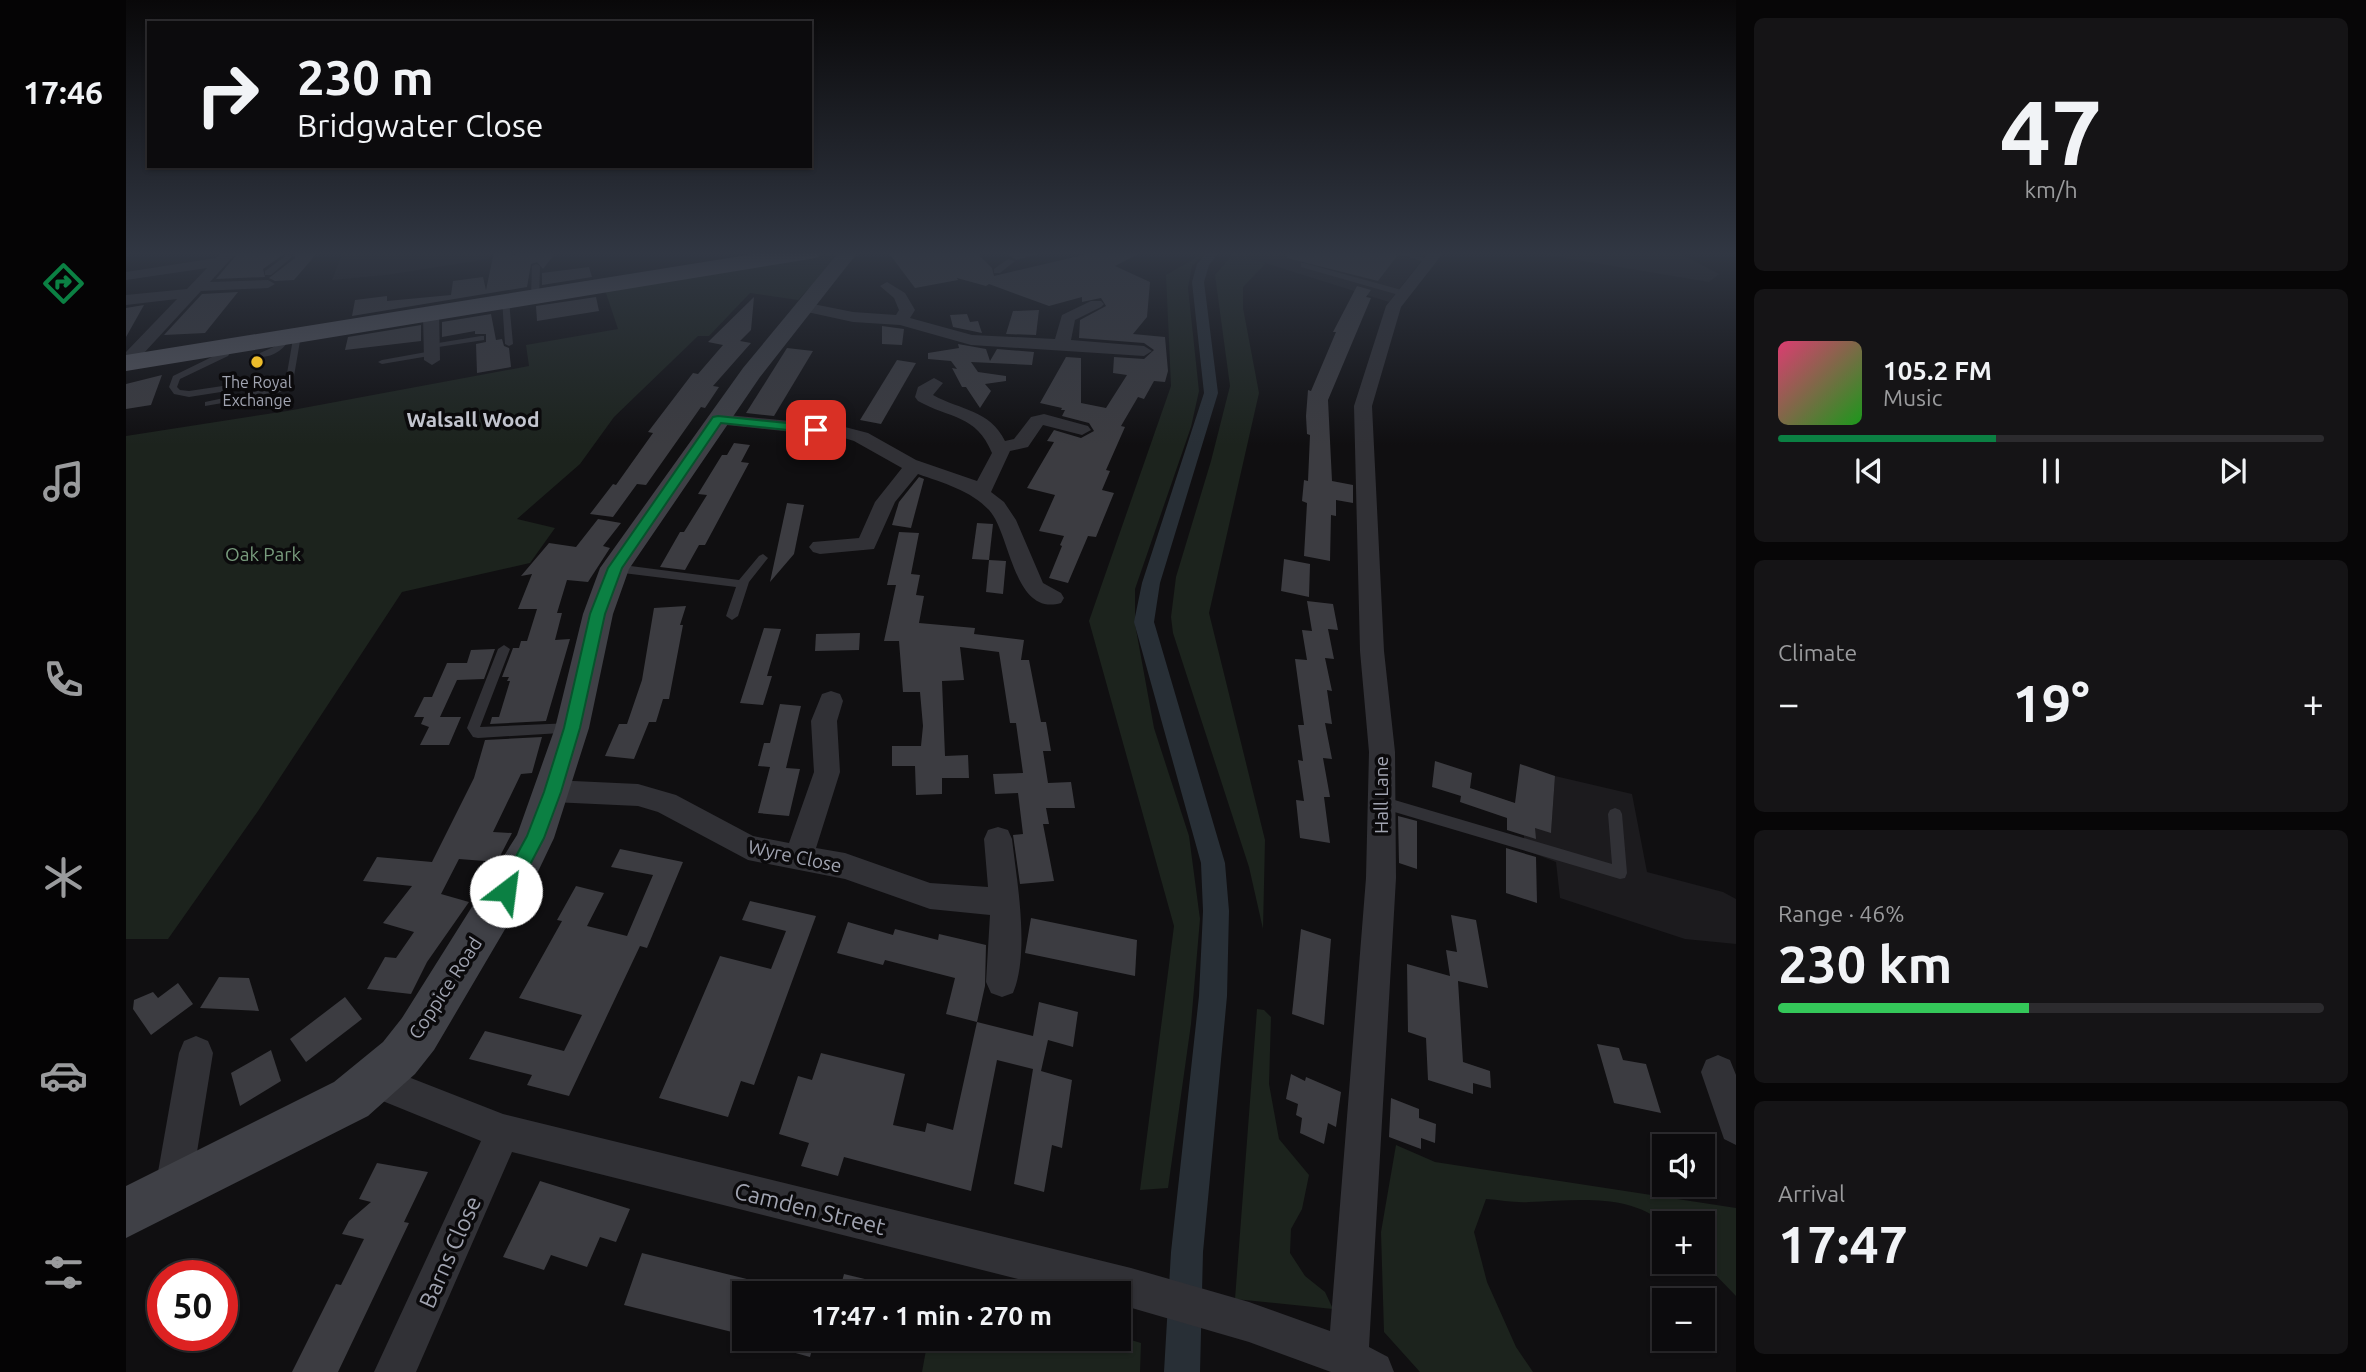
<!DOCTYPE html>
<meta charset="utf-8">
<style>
:root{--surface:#0c0b0d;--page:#151416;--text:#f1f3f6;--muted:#9a9b9d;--line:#2c2b2e;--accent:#0b8043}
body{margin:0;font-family:Ubuntu,sans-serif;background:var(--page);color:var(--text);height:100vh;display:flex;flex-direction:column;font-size:26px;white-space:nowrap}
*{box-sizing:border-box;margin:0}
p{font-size:23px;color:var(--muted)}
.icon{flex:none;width:38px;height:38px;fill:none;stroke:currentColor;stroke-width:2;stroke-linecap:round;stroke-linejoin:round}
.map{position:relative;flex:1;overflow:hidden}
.sheet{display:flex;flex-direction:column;gap:18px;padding:18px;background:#070607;width:630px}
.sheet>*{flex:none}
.hud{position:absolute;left:21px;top:21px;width:665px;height:147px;border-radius:0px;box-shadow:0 2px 5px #0004,0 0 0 2px var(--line);background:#0c0b0d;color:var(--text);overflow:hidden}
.tools{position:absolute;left:1526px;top:1134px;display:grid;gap:14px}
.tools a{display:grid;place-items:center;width:63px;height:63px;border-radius:0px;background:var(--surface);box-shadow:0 2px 5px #0004,0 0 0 2px var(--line);font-size:35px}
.speed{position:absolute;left:21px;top:1260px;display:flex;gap:14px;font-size:35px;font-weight:700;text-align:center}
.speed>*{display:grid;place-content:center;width:91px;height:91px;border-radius:50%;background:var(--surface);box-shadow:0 2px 5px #0004,0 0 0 2px var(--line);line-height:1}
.speed .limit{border:10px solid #d22;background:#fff;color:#111}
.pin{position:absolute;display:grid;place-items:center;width:60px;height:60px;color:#fff;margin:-30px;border-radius:14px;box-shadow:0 4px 10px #0006}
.me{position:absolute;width:77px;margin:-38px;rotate:30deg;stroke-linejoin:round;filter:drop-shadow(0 0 5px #0008)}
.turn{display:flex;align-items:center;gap:24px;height:147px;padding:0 35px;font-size:32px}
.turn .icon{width:91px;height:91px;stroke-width:2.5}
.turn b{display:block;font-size:49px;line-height:60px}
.big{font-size:52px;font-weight:600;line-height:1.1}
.sheet .widget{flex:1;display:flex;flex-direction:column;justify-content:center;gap:10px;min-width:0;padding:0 24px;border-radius:10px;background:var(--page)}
.sheet .dial{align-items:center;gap:0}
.dial b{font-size:91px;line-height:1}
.song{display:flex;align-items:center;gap:21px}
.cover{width:84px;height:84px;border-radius:10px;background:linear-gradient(135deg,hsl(340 70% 55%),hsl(120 70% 35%))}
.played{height:7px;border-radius:4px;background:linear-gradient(90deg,var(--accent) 40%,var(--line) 40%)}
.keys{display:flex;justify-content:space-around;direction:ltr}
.heat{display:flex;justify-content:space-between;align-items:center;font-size:38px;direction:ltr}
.charge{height:10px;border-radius:5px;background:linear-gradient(90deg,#34c759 46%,var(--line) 0)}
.trip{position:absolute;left:606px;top:1281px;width:399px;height:70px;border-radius:0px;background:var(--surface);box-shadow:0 2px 5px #0004,0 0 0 2px var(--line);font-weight:600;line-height:70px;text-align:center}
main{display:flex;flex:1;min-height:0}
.menu{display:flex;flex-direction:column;width:126px;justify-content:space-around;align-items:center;background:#050405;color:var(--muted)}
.menu .icon{width:49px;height:49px}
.menu .selected{color:var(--accent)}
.menu b{font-size:32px;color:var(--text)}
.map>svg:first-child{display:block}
.built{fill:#1c1b1e}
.green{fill:#1c231d}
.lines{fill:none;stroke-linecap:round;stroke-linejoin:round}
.canal{fill:#282f36;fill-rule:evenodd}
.building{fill:#3c3c41}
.service{fill:#313136;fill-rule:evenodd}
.minor{fill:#313136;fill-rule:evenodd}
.secondary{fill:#3f4046;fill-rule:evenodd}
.trunk{fill:#55565e;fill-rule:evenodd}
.route{fill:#0b8043;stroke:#07532c;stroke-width:2}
.poi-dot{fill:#edbc2b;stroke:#0b0a0c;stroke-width:2.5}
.labels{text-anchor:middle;stroke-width:7;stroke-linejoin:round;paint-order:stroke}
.far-poi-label{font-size:16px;fill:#a1a4b1;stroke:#0b0a0c}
.park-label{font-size:19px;fill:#789c7d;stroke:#0b0a0c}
.street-label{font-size:19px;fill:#a1a4b1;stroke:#0b0a0c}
.far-district-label{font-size:21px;font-weight:bold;fill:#c2c4ce;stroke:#0b0a0c}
.near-street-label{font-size:23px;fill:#a1a4b1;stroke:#0b0a0c}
</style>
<main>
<nav class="menu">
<b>17:46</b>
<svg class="icon selected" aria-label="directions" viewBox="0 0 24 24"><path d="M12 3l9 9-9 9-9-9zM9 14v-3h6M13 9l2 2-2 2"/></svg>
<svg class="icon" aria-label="music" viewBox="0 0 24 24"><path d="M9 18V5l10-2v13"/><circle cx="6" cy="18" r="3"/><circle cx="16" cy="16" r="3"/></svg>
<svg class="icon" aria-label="phone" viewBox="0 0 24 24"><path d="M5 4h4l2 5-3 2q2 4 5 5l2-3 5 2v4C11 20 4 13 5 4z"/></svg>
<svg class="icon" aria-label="climate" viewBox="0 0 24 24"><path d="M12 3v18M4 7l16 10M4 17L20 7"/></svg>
<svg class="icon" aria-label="car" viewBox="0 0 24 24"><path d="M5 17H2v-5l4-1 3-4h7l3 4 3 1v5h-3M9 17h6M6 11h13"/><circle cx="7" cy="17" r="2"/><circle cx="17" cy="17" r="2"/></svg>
<svg class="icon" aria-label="filters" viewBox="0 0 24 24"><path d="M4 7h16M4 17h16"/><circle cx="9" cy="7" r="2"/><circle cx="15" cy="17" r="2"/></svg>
</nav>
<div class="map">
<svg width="1610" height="1372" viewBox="0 0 1610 1372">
<rect width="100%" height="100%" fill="#100f11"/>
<g class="built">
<path d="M217 252H364L363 259 260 275 206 280Z"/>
<path d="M1302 252 1263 302 1108 253 1110 252Z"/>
<path d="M1403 252H1551L1593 274 1583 282Z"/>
<path d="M1429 776 1506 794 1521 872 1597 892 1610 899V944L1559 939 1434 898 1430 862 1396 849 1400 824 1425 832Z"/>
</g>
<g class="green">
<path d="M701 252H718L672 300 624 293 583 336H572L488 417 454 464 391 519 429 528 404 563 276 592 132 811 42 939H0V436L161 411 403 366 400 345 492 329 479 290Z"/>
<path d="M1080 252 1066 266 1062 288 1073 391 1065 427 1009 589V624L1028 728 1063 836 1074 919 1065 1024 1042 1188 1014 1190 1048 926 963 621 1045 386 1040 275Z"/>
<path d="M1108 253 1140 263 1117 287V308L1133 393 1083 613 1139 840 1137 929 1123 867 1047 633 1045 617 1050 577 1085 461 1104 386 1089 275Z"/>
<path d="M1131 1009 1138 1010 1145 1017 1143 1084 1153 1139 1183 1175 1176 1209 1165 1229 1164 1253 1179 1276 1199 1292 1207 1309 1109 1299Z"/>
<path d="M1270 1145 1309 1162 1610 1208V1296L1577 1262V1223L1538 1224C1503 1192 1446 1201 1403 1202 1389 1203 1374 1200 1360 1199L1348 1232 1361 1282 1390 1347 1407 1372H1294L1258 1332 1255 1232Z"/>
<path d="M992 1336 1015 1343 1014 1372H796L802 1339H992Z"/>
</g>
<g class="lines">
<path class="canal" d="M1081 252H1094L1083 265 1078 282 1092 393 1034 583 1028 622 1099 863 1103 911 1101 996 1077 1252 1074 1372H1038L1045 1252 1073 996 1077 911 1075 863 1008 622 1016 583 1078 393 1066 282 1071 264Z"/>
</g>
<g class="building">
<path d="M113 252H161L137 269 139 277 90 279Z"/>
<path d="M162 252H192L168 280 149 281 143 278 169 258V254Z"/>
<path d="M368 252H386V255L430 252 417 269 411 262 405 264 401 287 226 316 229 300 261 296V301L325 295 327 281 357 277 360 290Z"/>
<path d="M762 252H850L866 268 868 276 970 252H1016L989 266 1024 282 1021 317 1007 334 1039 337 1042 371 1039 382 1028 381 1018 399 1012 397 995 426 999 427 980 470 984 471 976 490 988 493 970 537 962 536 942 583 923 578 936 546 934 545 938 536 913 531 929 495 901 488 928 442 921 441 928 430 955 438 968 431 963 423 936 416 939 410H935L936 408 914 403 940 357 955 358V403L980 408 1001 375 987 373 988 357 1018 359 1028 350 1018 343 953 338 954 320 980 306 975 298 956 302V297L923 306 863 284 860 286 831 278 832 280 789 288Z"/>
<path d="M1162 252H1264L1271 256 1252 281 1161 258Z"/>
<path d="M463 267 466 277 416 285V273Z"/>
<path d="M1231 286 1245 290 1240 297 1245 298 1202 400 1206 481 1227 485V503L1210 500V516L1205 515 1204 561 1178 556 1181 503 1176 501 1178 480 1182 481 1184 435 1181 434 1180 416 1182 390 1185 391 1210 332H1207Z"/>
<path d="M112 292 79 333 38 335 76 294Z"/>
<path d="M470 297 473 311 411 321 410 306Z"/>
<path d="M628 297 625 330 614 341 625 343 587 386 593 387 579 408 575 407 520 485 511 484 487 517 464 514 487 484 490 485 527 433 522 432 567 373 572 374 597 345 582 342Z"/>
<path d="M18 305 0 337V308Z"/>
<path d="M913 310 910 335 880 334 887 311Z"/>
<path d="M365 314 370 340 376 339 378 346 383 348 385 367 351 373 350 344 360 342V334H349V331L316 337V322Z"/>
<path d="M841 314 844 322 852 321 856 333 827 327 824 315Z"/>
<path d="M295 325V341L219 350 222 337Z"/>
<path d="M756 326 778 329 776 345 756 344Z"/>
<path d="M832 344 860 349 864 361 871 349 908 352 906 365 845 362 852 372 880 376V381L859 384 865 391 854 408 840 387H836L826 368 831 369 825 361 802 359V353L833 348Z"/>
<path d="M661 348 687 351 648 416 620 413Z"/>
<path d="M771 360 790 363 755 424 734 420Z"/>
<path d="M36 375 25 405 0 409V384Z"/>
<path d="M608 443 624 445 615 462 623 463 579 545H573L559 570 534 567 554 532H558L581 495 572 494 596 455H601Z"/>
<path d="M793 477 798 479 785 528 766 525 773 502Z"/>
<path d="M661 503 678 505 668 554 644 582Z"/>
<path d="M472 519 495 523 477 546 484 548 462 582 441 580 431 613H436L429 640 444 639 420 721 364 724 366 717H373L384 681H381L383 677H376L387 648H393L395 641H401L411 609H392L406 574 395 576 423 543 450 547Z"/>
<path d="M851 523 867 524 863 560 846 559Z"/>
<path d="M773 532 793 533 785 574 794 575 790 595 798 596 793 623 849 628 848 634 898 640 895 660H903L915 722H920L925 751H917L922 783 945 782 949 808H920L923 824H917L928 881 894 884 887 835 897 834 892 793 869 794 867 774 897 773 890 723H884L873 652 834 647 838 680 816 681 819 756 842 755 843 778H816V794L790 795 789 766H766V746H795L797 726 794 692H777L773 641H758L770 585H761Z"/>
<path d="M1158 559 1184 564 1183 597 1155 591Z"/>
<path d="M863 560 880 561 877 594 860 592Z"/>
<path d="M1181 601 1207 604 1212 630 1202 629 1208 659 1199 658 1206 691 1201 690 1206 724 1199 723 1206 759 1197 758 1204 797H1198L1204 843 1174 838 1170 800 1178 801 1172 760 1177 761 1172 725H1178L1169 659 1181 660 1176 630 1186 631Z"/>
<path d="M560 606 554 625H557L543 699H537L530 722H523L508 759 479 756 493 724H501L516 680 528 608Z"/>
<path d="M638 628 655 629 641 676H646L637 705 614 703Z"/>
<path d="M734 633 733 650 689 651 690 634Z"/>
<path d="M369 649 358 679 331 680 314 717H335L323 745H294L303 727 295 724 298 717H288L298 697H306L321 663H341L345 650Z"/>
<path d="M654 704 675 706 660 768 674 769 663 816 632 813 644 767 632 766 638 743H644Z"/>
<path d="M416 737 406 773 395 774 367 832 386 833 371 862 333 859 315 894 343 902 301 962 285 994 241 989 259 957 270 958 288 932 257 923 286 886 237 881 251 857 306 862 348 778 359 740Z"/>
<path d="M1309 761 1346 773 1344 788 1389 803 1394 764 1429 776 1425 833 1409 828 1410 839 1381 830V818L1334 802 1335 796 1306 787Z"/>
<path d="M1272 816 1291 821V869L1273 863Z"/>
<path d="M1380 848 1410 857 1411 903 1380 893Z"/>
<path d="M494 849 557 862 521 948 514 946 443 1096 401 1085 406 1075 343 1059 359 1031 438 1051 456 1015 393 998 436 921 431 920 450 886 478 893 461 926 501 936 527 875 485 867Z"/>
<path d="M624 901 690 916 628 1085 615 1081 602 1117 533 1098 594 956 645 969 660 931 616 920Z"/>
<path d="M1325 915 1350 920 1362 988 1332 981 1337 1062 1364 1071 1365 1088 1347 1083V1094L1302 1080 1300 1038 1282 1032 1281 964 1324 976 1320 950 1331 952Z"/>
<path d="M905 918 1011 940 1009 976 899 953Z"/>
<path d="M722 922 767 935 769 929 812 940 813 934 860 945 859 986 851 1022 820 1014 829 978 759 960 757 965 711 953Z"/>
<path d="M1175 929 1205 939 1198 1025 1166 1014Z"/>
<path d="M93 977 123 978 133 1011 74 1008Z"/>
<path d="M52 983 67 1004 25 1035 7 1009 8 1000 27 992 32 998Z"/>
<path d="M219 997 236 1019 180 1062 164 1039Z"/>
<path d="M913 1002 952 1012 947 1047 922 1040 915 1071 946 1080 936 1148 926 1145 918 1192 888 1184 907 1069 871 1060 845 1191 718 1157 712 1176 675 1166 683 1143 653 1134 672 1076 686 1080 695 1053 779 1074 767 1125 799 1132 801 1123 827 1130 851 1022 907 1036Z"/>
<path d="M1471 1044 1493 1048 1497 1060 1520 1064 1535 1113 1488 1103Z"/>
<path d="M145 1050 155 1081 114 1106 105 1073Z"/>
<path d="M1165 1074 1179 1081 1180 1077 1215 1092 1210 1127 1202 1123 1198 1144 1174 1133 1176 1118 1170 1115 1172 1104 1160 1099Z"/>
<path d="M1265 1098 1293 1109V1118L1310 1124 1309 1143 1295 1138V1149L1263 1137Z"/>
<path d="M251 1163 302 1172 278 1222 283 1223 212 1372H166L210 1284 215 1285 238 1239 216 1234 223 1221 245 1202 233 1199Z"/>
<path d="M414 1181 504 1209 490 1242 474 1237 461 1267 425 1255 418 1270 377 1257Z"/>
<path d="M516 1253 657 1288 656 1293H618V1335L498 1305Z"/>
<path d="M718 1274 772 1287 771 1293H713Z"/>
<path d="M637 1339H689L684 1357 637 1344Z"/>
</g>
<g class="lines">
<g class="service">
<path d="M1266 252H1279L1307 261 1303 263Z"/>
<path d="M161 255 167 256 145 275H139V271Z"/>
<path d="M882 259 889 261 874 273H868V269Z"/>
<path d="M1178 263 1279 291 1280 293 1273 295 1175 267V263Z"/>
<path d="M410 264 414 266 413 297 409 299 405 297 406 266Z"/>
<path d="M376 299 383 301 387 344 383 346 379 344Z"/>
<path d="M168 333 175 335 166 388 148 394 79 406V402L159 385Z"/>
<path d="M159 334 166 336C159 348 149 357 134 357V353L152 345Z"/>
<path d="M355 336H358V340L306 348 302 346 306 344Z"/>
<path d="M102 344 109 346 102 356 54 379 51 387 54 390 63 391 143 379 147 382 146 384 63 397 48 394 43 387 47 376 96 352Z"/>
<path d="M306 351 310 353 309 355 256 364 252 362 256 360Z"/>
<path d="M637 554 642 558 623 582 612 616 606 620 600 616 610 587 489 572 484 568 489 564 613 580 633 556Z"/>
<path d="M378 645 384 649 354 727 446 723 451 724 452 728 451 732 352 738 347 737 341 728 372 649Z"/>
<path d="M1255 796 1486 864 1482 814 1484 810 1489 808 1494 810 1496 814 1501 873 1499 878 1494 879 1255 808 1250 806 1248 802 1250 798Z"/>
</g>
<g class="minor">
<path d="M96 252H111L84 282 142 280 149 284 142 288 75 291 6 366 0 367V352L51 299 0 305V295L61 289 81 268 0 280V272L90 258Z"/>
<path d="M879 252H920L890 260Z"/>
<path d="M1303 252H1318L1275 307 1246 406 1258 651 1269 752 1270 878 1243 1347 1262 1357 1268 1372H1205L1123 1342 992 1304V1293H948L386 1152 290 1372H248L355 1141 237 1093 232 1081 237 1069 249 1064 377 1114 1005 1268 1123 1302 1204 1331 1240 878 1243 752 1234 651 1228 406 1260 306Z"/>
<path d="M761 282 779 293 789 310 784 318 846 335 929 339 936 315 965 301H975L978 304 975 307 949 320 945 340 1018 346 1026 351 1018 356 845 345 774 325 727 322 672 310 669 307 677 302 727 312 770 315 773 310 768 298 754 286Z"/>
<path d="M305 308 313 313 314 360 306 365 298 360 297 313Z"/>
<path d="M808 378 817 383 807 395C834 410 864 410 879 441L888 439 905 417 918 414 962 426 965 430 956 435 917 425 902 447 884 451 865 492 878 502 890 520 917 583 935 593 938 598 935 603C887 617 885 534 863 510 844 490 817 483 792 474L769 502 748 549 694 554 687 552 683 547 687 542 733 538 749 502 776 468 728 441 715 437 591 424 582 419 591 414 715 426 742 433 790 460 851 481 866 453C850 414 824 419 792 401L789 397 792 387Z"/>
<path d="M705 691 714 694 717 701 711 721 714 772 690 848 719 853 804 883 862 887 858 839 862 830 872 827 882 830 886 839C891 882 904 953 887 993L876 997 865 993 860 982 864 915 804 909 719 879 622 860 532 812 512 806 426 802 416 799 412 791 416 783 426 780 512 784 550 795 627 836 663 843 688 772 685 721 696 694Z"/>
<path d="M70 1036 82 1041 87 1053 65 1189 60 1202 47 1207 34 1202 29 1189 53 1053 58 1041Z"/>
<path d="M1592 1055 1604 1060 1610 1075V1145L1598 1139 1575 1072 1580 1060Z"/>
</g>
<path class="secondary" d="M713 252H732L634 377 503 569 487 614 463 728 428 838 408 880 308 1050 289 1074 242 1116 0 1238V1186L208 1082 257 1042 276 1018 391 835 429 728 457 614 474 568 617 368Z"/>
<path class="trunk" d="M640 252H695L692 257 684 259 0 371V355Z"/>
</g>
<linearGradient id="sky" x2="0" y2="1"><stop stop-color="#090809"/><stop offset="0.57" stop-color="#313743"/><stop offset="1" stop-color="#313743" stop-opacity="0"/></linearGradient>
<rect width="1610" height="445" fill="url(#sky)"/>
<path class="route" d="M592 416 690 426 696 430 690 433 595 423 496 568 479 614 454 728 435 792 418 838 387 897 380 900 373 897 371 891 401 836 418 792 438 728 464 614 482 568 587 417Z"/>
<circle class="poi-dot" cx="131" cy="362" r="7"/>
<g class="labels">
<g class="far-poi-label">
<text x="131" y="388">The Royal<tspan x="131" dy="18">Exchange</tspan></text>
</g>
<g class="park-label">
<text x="137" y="561">Oak Park</text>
</g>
<g class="street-label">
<text transform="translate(1255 795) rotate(-90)" y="7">Hall Lane</text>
<text transform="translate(669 856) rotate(12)" y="7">Wyre Close</text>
<text transform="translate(319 988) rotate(-57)" y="7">Coppice Road</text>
</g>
<g class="far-district-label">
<text x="347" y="427">Walsall Wood</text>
</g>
<g class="near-street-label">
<text transform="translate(684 1209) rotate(14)" y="8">Camden Street</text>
<text transform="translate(324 1252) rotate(-66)" y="8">Barns Close</text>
</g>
</g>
</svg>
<div class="tools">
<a><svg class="icon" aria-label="sound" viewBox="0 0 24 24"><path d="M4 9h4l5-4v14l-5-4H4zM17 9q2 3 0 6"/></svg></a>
<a>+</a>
<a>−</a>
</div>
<div class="speed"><div class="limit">50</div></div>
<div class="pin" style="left:690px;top:430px;background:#d93025"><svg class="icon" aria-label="arrive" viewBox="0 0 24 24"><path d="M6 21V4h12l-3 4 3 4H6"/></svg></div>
<svg class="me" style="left:380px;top:891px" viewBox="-20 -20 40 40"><circle r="19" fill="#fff"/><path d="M0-13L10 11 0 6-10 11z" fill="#0b8043"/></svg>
<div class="trip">17:47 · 1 min · 270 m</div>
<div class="hud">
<div class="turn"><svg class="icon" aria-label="right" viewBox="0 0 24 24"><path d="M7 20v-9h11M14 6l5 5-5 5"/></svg><div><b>230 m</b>Bridgwater Close</div></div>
</div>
</div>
<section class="sheet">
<div class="widget dial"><b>47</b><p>km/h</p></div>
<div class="widget">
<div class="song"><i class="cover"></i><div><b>105.2 FM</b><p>Music</p></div></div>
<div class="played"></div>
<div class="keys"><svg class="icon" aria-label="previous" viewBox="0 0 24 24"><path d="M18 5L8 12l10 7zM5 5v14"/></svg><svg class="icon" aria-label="pause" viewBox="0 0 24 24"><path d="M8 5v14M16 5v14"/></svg><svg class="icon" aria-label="next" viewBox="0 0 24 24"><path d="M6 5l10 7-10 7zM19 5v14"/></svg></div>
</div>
<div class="widget"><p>Climate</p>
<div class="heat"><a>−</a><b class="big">19°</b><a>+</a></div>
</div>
<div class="widget"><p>Range · 46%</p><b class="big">230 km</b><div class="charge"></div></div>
<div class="widget"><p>Arrival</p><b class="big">17:47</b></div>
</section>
</main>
